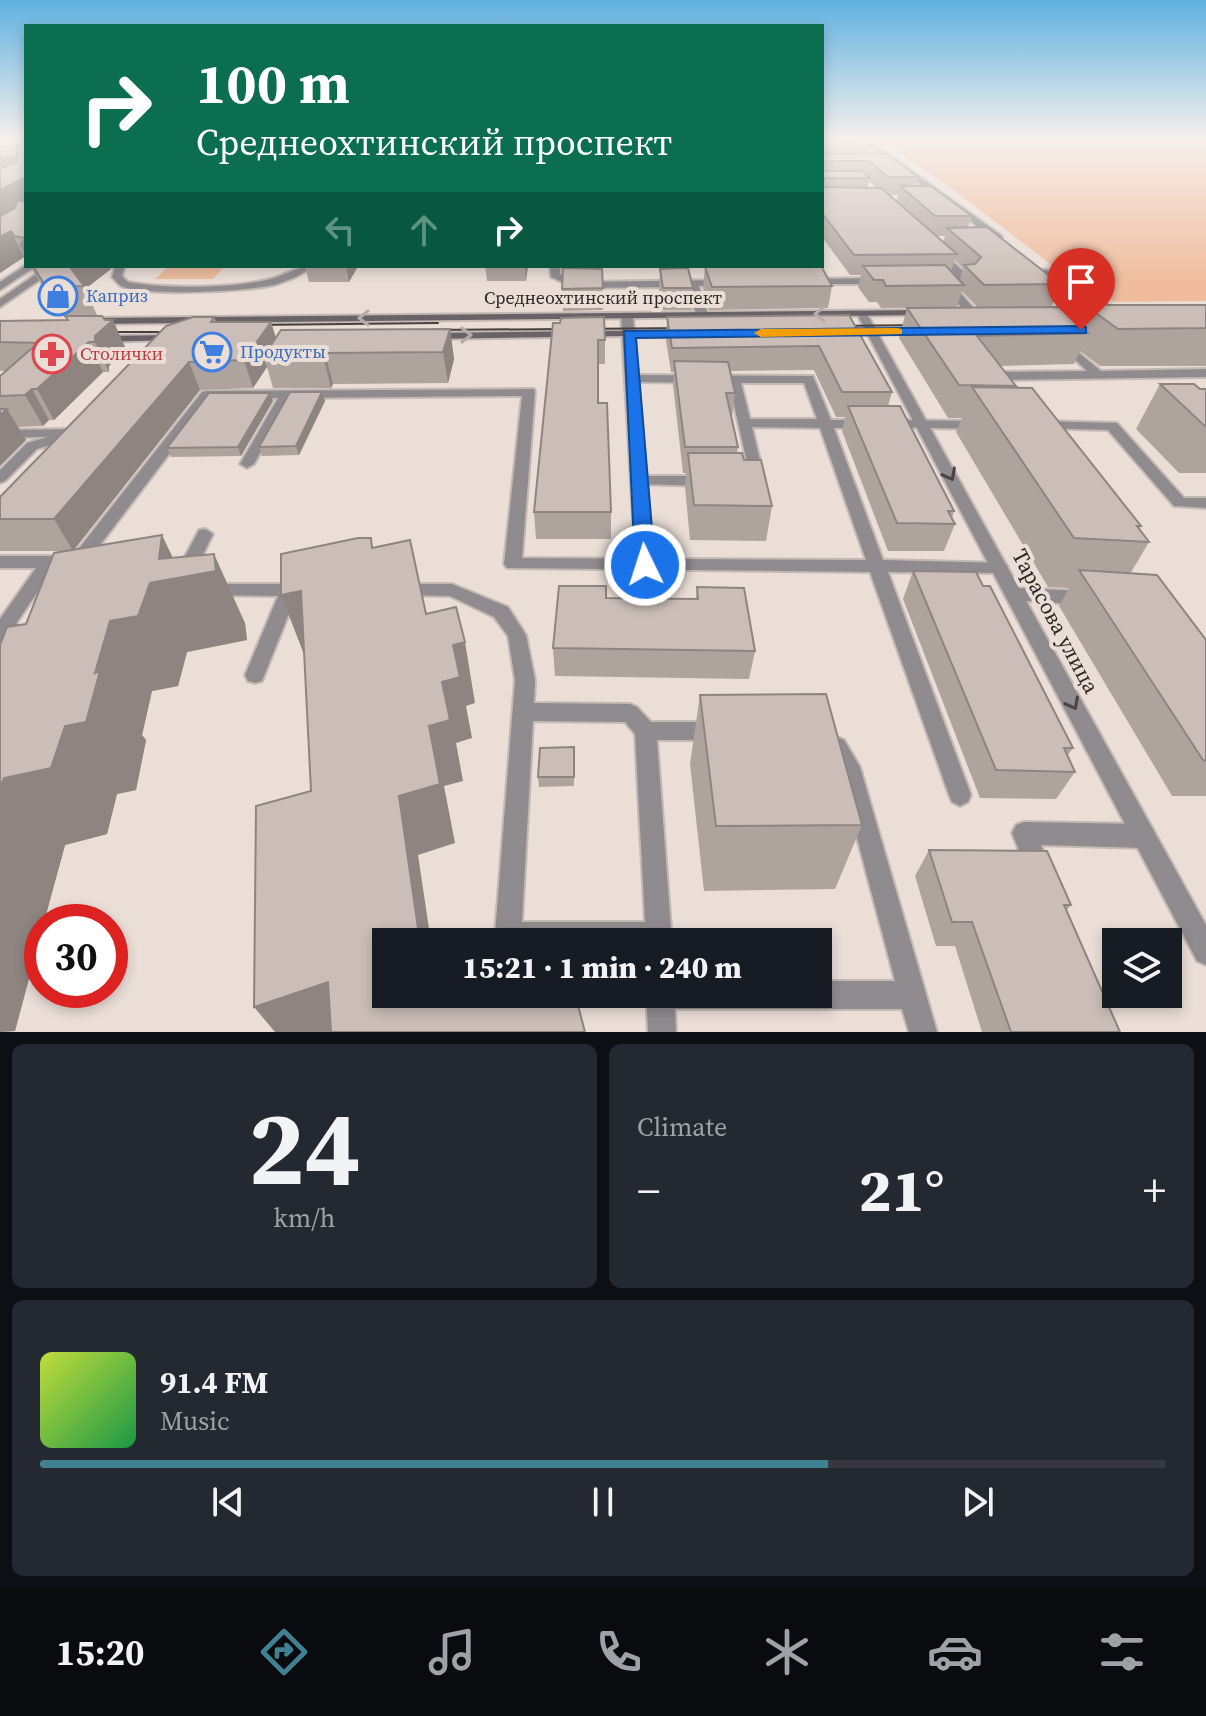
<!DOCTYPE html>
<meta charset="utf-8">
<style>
:root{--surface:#171b24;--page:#242831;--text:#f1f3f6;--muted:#9ea1a6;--line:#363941;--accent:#3f8193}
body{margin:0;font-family:"Source Serif 4",serif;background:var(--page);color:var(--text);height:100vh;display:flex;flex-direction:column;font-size:30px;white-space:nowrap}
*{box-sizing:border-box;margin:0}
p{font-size:26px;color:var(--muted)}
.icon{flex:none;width:44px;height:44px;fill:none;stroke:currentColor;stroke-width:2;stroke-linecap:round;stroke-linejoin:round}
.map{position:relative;height:1032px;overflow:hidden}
.panel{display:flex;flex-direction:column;gap:12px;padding:12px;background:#0d0f14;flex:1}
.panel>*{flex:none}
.guide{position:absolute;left:24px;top:24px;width:800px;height:244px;border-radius:0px;box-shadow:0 4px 12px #0003;background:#0b6e4f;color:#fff;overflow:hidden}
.fabs{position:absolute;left:1102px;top:928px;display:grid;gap:16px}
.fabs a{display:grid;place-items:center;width:80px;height:80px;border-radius:0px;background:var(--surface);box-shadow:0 4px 12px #0003;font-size:40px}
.speed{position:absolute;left:24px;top:904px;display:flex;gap:16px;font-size:40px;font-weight:700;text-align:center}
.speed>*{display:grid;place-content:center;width:104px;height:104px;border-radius:50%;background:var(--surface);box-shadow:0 4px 12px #0003;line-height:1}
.speed .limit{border:12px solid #d22;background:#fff;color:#111}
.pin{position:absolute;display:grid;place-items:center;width:68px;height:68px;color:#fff;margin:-82px -34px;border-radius:50% 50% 50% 0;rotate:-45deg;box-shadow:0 0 8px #0007}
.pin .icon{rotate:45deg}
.me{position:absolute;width:88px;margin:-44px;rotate:356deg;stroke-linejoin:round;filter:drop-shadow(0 0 6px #0008)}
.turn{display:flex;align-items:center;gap:28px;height:168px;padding:0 40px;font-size:36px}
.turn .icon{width:104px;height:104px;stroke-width:2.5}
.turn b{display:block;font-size:56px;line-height:68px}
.lanes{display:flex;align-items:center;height:76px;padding:0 40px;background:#0003;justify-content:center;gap:40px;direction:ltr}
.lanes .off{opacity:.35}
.big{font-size:60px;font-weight:800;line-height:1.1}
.panel .tile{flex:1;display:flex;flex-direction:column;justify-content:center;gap:12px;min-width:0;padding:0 28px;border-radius:12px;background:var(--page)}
.panel .dial{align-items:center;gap:0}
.dial b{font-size:104px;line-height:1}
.song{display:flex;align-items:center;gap:24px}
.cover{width:96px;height:96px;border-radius:12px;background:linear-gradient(135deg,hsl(70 70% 55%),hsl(140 70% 35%))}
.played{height:8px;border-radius:4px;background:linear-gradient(90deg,var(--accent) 70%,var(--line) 70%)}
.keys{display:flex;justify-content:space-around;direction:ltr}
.heat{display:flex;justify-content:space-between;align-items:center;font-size:44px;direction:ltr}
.panel .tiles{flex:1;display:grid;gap:12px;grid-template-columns:1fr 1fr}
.tile:last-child{grid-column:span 2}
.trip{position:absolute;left:372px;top:928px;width:460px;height:80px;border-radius:0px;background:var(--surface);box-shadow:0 4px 12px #0003;font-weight:800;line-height:80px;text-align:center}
.tabs{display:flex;height:128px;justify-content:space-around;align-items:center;background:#090b0e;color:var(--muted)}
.tabs .icon{width:56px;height:56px}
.tabs .on{color:var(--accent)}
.tabs b{font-size:36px;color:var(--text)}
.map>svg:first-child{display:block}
.green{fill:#f0bc9d}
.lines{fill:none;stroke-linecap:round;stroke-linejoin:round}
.lane-casing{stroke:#c4bab3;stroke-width:4}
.street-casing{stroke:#c4bab3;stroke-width:4}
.secondary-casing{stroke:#c4bab3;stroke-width:4}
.lane{fill:#908b8f;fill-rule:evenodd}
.street{fill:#908b8f;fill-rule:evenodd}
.secondary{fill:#696368;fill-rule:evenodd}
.tram{stroke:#48423f;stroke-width:2}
.wall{fill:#afa39e;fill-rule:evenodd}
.shaded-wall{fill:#8e8581}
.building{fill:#cbbeb8;stroke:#8e8581;stroke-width:2}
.oneway{stroke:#b6adab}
.oneway2{stroke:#4b4645}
.route{fill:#1a73e8;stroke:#114b97;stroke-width:2}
.slow{fill:#f59e0b}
.labels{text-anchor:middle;stroke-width:8;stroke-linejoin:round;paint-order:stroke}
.far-shop-label{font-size:18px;fill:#366cbe;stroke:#eaded7;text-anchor:start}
.far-street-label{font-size:18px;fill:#2d2825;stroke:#eaded7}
.far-health-label{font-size:18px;fill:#be3a42;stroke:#eaded7;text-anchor:start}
.street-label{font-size:22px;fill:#2d2825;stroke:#eaded7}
</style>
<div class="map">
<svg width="1206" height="1032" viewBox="0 0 1206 1032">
<rect width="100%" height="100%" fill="#eaded7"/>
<g class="green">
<path d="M881 138H1206V301L1114 302 1109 298H1095L968 201Z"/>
<path d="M168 267H224L213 279H155Z"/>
</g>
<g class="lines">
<g class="lane-casing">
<g id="lane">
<path d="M934 250H940L971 278V282H951V278L958 277 934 254Z"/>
<path d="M115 266H125L122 276 128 282C165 289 229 288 266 280 283 277 296 266 313 266 302 275 288 281 274 285 250 291 141 297 121 286 118 284 114 279 112 277Z"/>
<path d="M550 266H560V274L578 282 724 280 729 283 724 286H699L708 315 702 318 696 315 689 287 576 288 551 277Z"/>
<path d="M807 279 880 278 885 281 880 284H803L802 282Z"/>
<path d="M943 282H951L976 311V315H968L943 286Z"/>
<path d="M1073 348 1101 371 1206 369V377L992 380 986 376 992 372 1087 371 1067 352Z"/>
<path d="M634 375 813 376 831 420H863L870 424 863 428H834L883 560 1005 563 1008 567 1005 571 999 573 888 572 971 795 968 802 960 806 952 802 949 795 870 572 507 568 504 564 522 396 291 398 254 464 247 468 240 464 278 398 211 399 84 566 54 568 17 622 12 651 0 652V619L36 568H0V556H73L202 392 207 391 534 389 535 392 522 558 866 560 820 428 752 427 765 481 757 486 752 484 729 383 630 382V376ZM741 383H804L817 419H750Z"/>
<path d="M890 420 979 421 986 425 979 429 885 427 883 424 885 421Z"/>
<path d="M1042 421 1117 423 1184 498H1206V508L1174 506 1108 430 1037 428 1035 425 1037 422Z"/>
<path d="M75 429 80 430 82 433 80 436 0 438V430Z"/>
<path d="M639 476H706L714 481 706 486 634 484 631 481 634 478Z"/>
<path d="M205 529 213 534 193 575 190 579H178L175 575 199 530Z"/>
<path d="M210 584H303L309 585 312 590 309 595 296 596 262 681 255 683 248 681 245 675 278 596 204 595 201 590 204 585Z"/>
<path d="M402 584H452L508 607 526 635 535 680 534 703 630 704 637 707 651 722H713L721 725 724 731 721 737 713 740H657L672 942H498L495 935 515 680 508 636 494 617 450 596 396 595 393 590 396 585ZM533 721 625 722 635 734 645 922H522Z"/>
<path d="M1014 588 1085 591 1091 593 1094 598 1091 603 1085 605 1014 600 1008 599 1005 594 1008 589Z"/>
<path d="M830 734 844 740 860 767 937 1032H909L902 1009H675L676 1032H648L646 994H818V981H895L839 770 819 743 822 736Z"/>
<path d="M1024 822 1144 824 1152 828 1156 836 1152 844 1144 848 1041 845 1051 869 1048 878 1039 881 1030 878 1012 833 1016 825Z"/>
</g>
</g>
<g class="street-casing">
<g id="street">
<path d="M858 138H866L1002 236V240H996Z"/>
<path d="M26 265 36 266 0 290V282Z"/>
<path d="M48 266H60L0 307V299Z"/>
<path d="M1039 270H1047L1102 317V321H1094L1039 274Z"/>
<path d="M862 311 867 314 1206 925V965L1197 961 857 314Z"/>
<path d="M627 313 633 316 654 565 651 569H639L636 565 621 316Z"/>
<path d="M75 429 80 430 82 433 80 436 37 449 5 481 0 483V470L27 443Z"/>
</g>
</g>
<g class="secondary-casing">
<g id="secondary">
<path d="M1048 309H1100L1105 312 1100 315 1044 314V310Z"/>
<path d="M924 310 928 311V315L92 324 86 321 92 318Z"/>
<path d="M920 328 924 329V333L840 335 834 332 840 329Z"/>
<path d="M688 330 692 331V335L432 339 426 336 432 333Z"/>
<path d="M172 335 176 336V340L100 342 94 339 100 336Z"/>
</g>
</g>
<use href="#lane" class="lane"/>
<use href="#street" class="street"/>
<use href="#secondary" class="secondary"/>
<g class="tram">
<path d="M250 325 438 323"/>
<path d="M832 326 924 325"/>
<path d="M428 330 688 328"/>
<path d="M96 332H180"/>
</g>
</g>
<g class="wall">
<path d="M0 138H26V261L24 257 0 273Z"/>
<path d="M822 138H873L870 154 918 177 915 186 972 216 968 227 1060 284 1052 306 977 307 962 291 957 307 881 308 877 302H869L858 287 861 275H850L822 237ZM869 181 876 188H867ZM889 195H898L896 201ZM936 236H945L943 242ZM955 260 963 268 960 280 951 271Z"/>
<path d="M30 266H112L111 269 85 289 97 315H60Z"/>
<path d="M305 266H358L349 282H309Z"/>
<path d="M485 266H528L526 281H487Z"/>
<path d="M720 266H766L832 286 828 308 709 310 703 289 705 267H720Z"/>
<path d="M602 269 603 310 563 311 562 289Z"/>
<path d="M660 269 693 288 692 310H662L659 290Z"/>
<path d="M1084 300 1108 305H1206V366H1100L1080 351 1074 364 1000 366 1016 386 1015 388 1141 526 1139 529 1149 542 1130 574 1206 640V796H1172L1059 606 1069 588 1048 587 956 432 962 418H948L899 338 907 308 1076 319Z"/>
<path d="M849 315 892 392 888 406 954 511 952 518 955 524 944 551H888L842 431 845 417H836L814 370 730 371 735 393 732 418 738 447 737 453 744 460 772 506 766 541 690 540 685 487 686 473H683L673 385 674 372H671L666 340 667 317Z"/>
<path d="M214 317 216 322H271L276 338 450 329 454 359 448 383 333 384 331 388H273L267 367 253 388 200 390 74 550 173 558 245 623 247 640 187 652 178 686 152 691 142 735 146 740 136 790 117 794 107 834 65 845 44 922H42V930L15 1031 0 1032 26 624 66 551H0V497Z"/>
<path d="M0 321 126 349 109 366V372H103L54 420H49L43 426 18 427 26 440 0 466V376L6 371H0Z"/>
<path d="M553 323 605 340V364H598V403L611 512V539H536L534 512Z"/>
<path d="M1160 384 1206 389V473H1179L1136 429Z"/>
<path d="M322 392 325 401 299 455 262 456 259 447Z"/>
<path d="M270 393 273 401 241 456 171 457 167 448Z"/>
<path d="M913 571 1073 748 1067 756 1075 772 1056 799 980 798 903 599Z"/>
<path d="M697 587 755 651 749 679 555 676 553 648 606 598 696 599Z"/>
<path d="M700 695 862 825 835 889 704 891 690 764Z"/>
<path d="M574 747V786L539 787 538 777Z"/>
<path d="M929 850 1071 905 1067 910 1120 1032H982L955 946H936L915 876Z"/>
</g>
<g class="shaded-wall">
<path d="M18 153 26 170 0 186V159Z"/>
<path d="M26 177V206L0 235V190Z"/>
<path d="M11 231 24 257 0 273V237Z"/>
<path d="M26 242V257L20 245Z"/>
<path d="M69 266H112L111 269 85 289Z"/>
<path d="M346 266H358L349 282Z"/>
<path d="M525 266H528L526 281Z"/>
<path d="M113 320 126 349 109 366V372L95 342V336Z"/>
<path d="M271 322 279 349 263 357 267 367 253 388 244 360Z"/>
<path d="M450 329 454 359 448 383 443 352Z"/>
<path d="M89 342 103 372 54 420 37 389Z"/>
<path d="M325 353 333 384 331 388 323 356Z"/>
<path d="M189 362 200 390 73 551 54 519Z"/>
<path d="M32 389 49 420 43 426 25 395Z"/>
<path d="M322 392 325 401 299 455 296 446Z"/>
<path d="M270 393 273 401 241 456 238 447Z"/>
<path d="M7 409 26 440 0 466V415Z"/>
<path d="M162 535 182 577 214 554 245 623 247 640 187 652 178 686 152 691 142 735 146 740 136 790 117 794 107 834 65 845 44 922H42V930L15 1031 0 1032V788L4 778 65 726 95 673 110 621 159 559Z"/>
<path d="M301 591 305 657 281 595Z"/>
<path d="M465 642 475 703 466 706 472 738 456 743 463 781 444 786 455 843 418 855 431 942H420L399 796 429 726 453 645Z"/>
<path d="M328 982 355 1032H275L254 1007Z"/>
<path d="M427 994H439L445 1032 428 1000Z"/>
</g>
<g class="building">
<path d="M0 138H26V177L0 190V169L17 162 18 153 0 159V151H16L19 144 16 142H0Z"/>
<path d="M822 138H865L826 139 823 144Z"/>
<path d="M886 153 918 177H888L869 161H825L822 168V154Z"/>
<path d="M822 168 825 171H862L870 178H825L823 187 881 188 957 254 854 255 822 213Z"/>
<path d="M900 186H931L972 216H935Z"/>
<path d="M17 201H26V242L20 245 25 238 14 236 11 231 0 237V216L15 208Z"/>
<path d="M987 227 1060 284 984 285 964 265 975 264 981 257 947 228Z"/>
<path d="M945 265 964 285 886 286 883 280H874L863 266Z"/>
<path d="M33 266H69L84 286 46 287Z"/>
<path d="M821 266 832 286 712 287 705 267Z"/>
<path d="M563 268 602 269 603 288 562 289Z"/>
<path d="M688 268 693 288H663L660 269Z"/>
<path d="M1084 300H1101L1108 305H1206V328L1118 329 1089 308Z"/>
<path d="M1060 307 1073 318 1079 319 1078 324 1088 333 977 336 1016 386 959 385 907 308Z"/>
<path d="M849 315 892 392H842L819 346 672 348 667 317Z"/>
<path d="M65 316H102L105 320H113L95 336V342H89L37 389H32L25 395 0 396V376L38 343 0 342V321L68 320Z"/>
<path d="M193 317H214L211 322H271L244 360 189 362 54 519H0V497L166 326Z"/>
<path d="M604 317 605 340H598V403H607L611 512H534L553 323H560L561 318Z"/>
<path d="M450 329 443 352 325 353 323 356 263 357 281 330Z"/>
<path d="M674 361 728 362 735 393H726L738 447H685Z"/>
<path d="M1160 384H1194L1200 389H1206V427Z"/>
<path d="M972 387 1032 388 1141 526H1137L1149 542 1074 538Z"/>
<path d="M290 392H322L296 446 259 447Z"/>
<path d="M209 393H270L238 447 167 448Z"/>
<path d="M848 406H900L954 511H948L955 524 897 523Z"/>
<path d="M0 409H7L0 415Z"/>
<path d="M688 453H742L744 460H761L772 506 694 505Z"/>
<path d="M162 535 159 559 214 554 216 571 150 583 138 616 110 621 95 673 100 671 86 722 65 726 51 768 4 778 0 788V645L7 627 26 624 54 553Z"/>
<path d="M358 538H371L372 548 410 540 426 614 456 607 465 642 453 645 460 677 442 682 450 720 429 726 440 784 399 796 420 942H386V994H427L428 1000 446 994H575L585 1032H331L328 982 254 1007 256 806 311 791 301 591 281 595V554Z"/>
<path d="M1079 570 1157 575 1206 640V761L1203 760Z"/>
<path d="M913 571 976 572 983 586H990L1073 748H1064L1075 772 996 770Z"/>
<path d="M559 586H606V598L698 599 697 587 744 588 755 651 553 648Z"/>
<path d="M826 694 862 825 716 826 700 695Z"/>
<path d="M574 747V777H538L540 748Z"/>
<path d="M929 850 1047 851 1071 905H1064L1120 1032H1011L972 922H952Z"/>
</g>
<defs><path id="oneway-chevron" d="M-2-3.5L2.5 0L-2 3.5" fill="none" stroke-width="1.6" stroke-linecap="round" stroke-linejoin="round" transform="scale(2)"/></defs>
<g class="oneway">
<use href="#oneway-chevron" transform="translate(820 314) rotate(180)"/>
<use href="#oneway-chevron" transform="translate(364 318) rotate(180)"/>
<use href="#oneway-chevron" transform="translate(466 335)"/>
</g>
<g class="oneway2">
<use href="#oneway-chevron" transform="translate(950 475) rotate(62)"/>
<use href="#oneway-chevron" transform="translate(1073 704) rotate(62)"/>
</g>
<linearGradient id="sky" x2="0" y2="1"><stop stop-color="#5fb1e0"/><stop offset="0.49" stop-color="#f6f0ed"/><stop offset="1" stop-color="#f6f0ed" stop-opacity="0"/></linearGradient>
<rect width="1206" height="283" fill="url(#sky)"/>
<path class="route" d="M1081 326 1086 327V333L636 338 655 565 645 571 635 565 624 331Z"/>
<path class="slow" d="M897 328 902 329V334L761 337 754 333 761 329Z"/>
<defs>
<g id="shop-ring" transform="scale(2)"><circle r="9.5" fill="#eaded7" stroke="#3f7fe0" stroke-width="1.5"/><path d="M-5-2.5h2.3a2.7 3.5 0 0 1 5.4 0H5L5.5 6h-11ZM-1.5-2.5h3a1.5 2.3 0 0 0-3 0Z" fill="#3f7fe0"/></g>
<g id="supermarket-ring" transform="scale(2)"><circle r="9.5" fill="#eaded7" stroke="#3f7fe0" stroke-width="1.5"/><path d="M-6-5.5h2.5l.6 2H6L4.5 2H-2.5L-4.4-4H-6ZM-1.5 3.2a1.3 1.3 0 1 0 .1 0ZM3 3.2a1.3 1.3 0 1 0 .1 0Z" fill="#3f7fe0"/></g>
<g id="pharmacy-ring" transform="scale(2)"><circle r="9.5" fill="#eaded7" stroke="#e0444e" stroke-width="1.5"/><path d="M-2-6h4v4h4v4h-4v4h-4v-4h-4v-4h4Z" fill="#e0444e"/></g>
</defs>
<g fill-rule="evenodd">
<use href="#shop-ring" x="58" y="296"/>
<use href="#supermarket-ring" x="212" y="352"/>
<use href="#pharmacy-ring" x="52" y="354"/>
</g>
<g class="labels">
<g class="far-shop-label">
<text x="86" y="302">Каприз</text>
<text x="240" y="358">Продукты</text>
</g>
<g class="far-street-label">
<text x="603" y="304">Среднеохтинский проспект</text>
</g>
<g class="far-health-label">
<text x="80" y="360">Столички</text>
</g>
<g class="street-label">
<text transform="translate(1056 621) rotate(62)" y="8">Тарасова улица</text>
</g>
</g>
</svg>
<div class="fabs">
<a><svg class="icon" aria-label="layers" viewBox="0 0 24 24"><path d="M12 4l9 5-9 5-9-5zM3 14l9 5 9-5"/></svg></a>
</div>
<div class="speed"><div class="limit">30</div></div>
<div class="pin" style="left:1081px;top:330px;background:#d93025"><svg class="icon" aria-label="arrive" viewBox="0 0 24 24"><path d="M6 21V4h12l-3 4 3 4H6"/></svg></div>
<svg class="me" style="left:645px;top:565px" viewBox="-20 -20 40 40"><circle r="17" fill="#1a73e8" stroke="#fff" stroke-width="3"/><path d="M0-11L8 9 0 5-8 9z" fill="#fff"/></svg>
<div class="trip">15:21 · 1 min · 240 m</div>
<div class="guide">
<div class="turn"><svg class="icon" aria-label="right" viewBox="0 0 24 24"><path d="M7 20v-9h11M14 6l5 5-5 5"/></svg><div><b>100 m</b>Среднеохтинский проспект</div></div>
<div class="lanes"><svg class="icon off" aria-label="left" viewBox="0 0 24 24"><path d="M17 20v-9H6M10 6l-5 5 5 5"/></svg><svg class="icon off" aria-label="ahead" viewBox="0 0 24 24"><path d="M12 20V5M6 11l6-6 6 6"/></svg><svg class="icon" aria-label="right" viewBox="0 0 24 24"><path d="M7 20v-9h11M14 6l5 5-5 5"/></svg></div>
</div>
</div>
<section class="panel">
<div class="tiles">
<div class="tile dial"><b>24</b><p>km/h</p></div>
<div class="tile"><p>Climate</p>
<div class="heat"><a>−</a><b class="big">21°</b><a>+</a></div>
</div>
<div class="tile">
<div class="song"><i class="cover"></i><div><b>91.4 FM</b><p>Music</p></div></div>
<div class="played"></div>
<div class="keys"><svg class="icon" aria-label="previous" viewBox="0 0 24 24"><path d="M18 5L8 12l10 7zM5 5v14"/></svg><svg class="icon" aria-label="pause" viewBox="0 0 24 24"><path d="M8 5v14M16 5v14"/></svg><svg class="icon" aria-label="next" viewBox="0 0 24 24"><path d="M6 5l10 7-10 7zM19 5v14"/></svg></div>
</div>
</div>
</section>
<nav class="tabs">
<b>15:20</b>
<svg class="icon on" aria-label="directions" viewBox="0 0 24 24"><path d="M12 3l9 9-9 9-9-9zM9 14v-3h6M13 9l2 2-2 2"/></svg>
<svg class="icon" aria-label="music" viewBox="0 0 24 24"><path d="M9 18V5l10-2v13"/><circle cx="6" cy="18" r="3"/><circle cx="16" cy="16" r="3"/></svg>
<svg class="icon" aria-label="phone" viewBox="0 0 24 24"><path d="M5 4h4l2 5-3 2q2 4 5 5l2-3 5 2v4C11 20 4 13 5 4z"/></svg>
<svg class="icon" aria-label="climate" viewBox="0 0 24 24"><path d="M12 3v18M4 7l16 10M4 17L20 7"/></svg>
<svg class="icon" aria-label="car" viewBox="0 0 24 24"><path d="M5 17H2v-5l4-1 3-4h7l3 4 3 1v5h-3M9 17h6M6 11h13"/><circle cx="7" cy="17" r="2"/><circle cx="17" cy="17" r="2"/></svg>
<svg class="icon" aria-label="filters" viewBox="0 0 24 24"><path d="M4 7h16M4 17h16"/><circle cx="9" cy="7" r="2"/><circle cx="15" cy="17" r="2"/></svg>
</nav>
